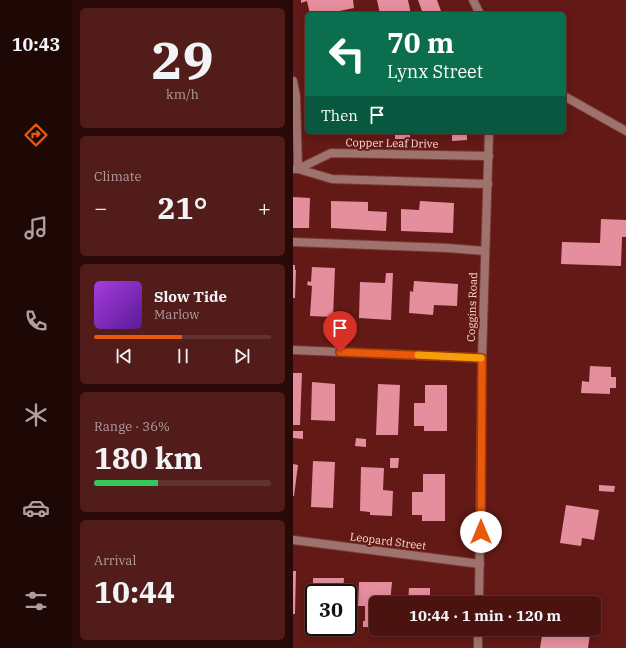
<!DOCTYPE html>
<meta charset="utf-8">
<style>
:root{--surface:#4a1310;--page:#511c19;--text:#f1f3f6;--muted:#b29e9f;--line:#613230;--accent:#ea580c}
body{margin:0;font-family:"IBM Plex Serif",serif;background:var(--page);color:var(--text);height:100vh;display:flex;flex-direction:column;font-size:15px;white-space:nowrap}
*{box-sizing:border-box;margin:0}
p{font-size:13px;color:var(--muted)}
.icon{flex:none;width:22px;height:22px;fill:none;stroke:currentColor;stroke-width:2;stroke-linecap:round;stroke-linejoin:round}
.map{position:relative;flex:1;overflow:hidden}
.drawer{display:flex;flex-direction:column;gap:8px;padding:8px;background:#290a09;width:221px}
.drawer>*{flex:none}
.top-card{position:absolute;left:12px;top:12px;width:261px;height:122px;border-radius:6px;box-shadow:0 2px 10px #0003,0 0 0 1px var(--line);background:#0b6e4f;color:#fff;overflow:hidden}
.speed{position:absolute;left:12px;top:584px;display:flex;gap:8px;font-size:20px;font-weight:700;text-align:center}
.speed>*{display:grid;place-content:center;width:52px;height:52px;border-radius:50%;background:var(--surface);box-shadow:0 2px 10px #0003,0 0 0 1px var(--line);line-height:1}
.speed .limit{border:2px solid #111;border-radius:6px;background:#fff;color:#111}
.pin{position:absolute;display:grid;place-items:center;width:34px;height:34px;color:#fff;margin:-41px -17px;border-radius:50% 50% 50% 0;rotate:-45deg;box-shadow:0 0 4px #0007}
.pin .icon{rotate:45deg}
.me{position:absolute;width:44px;margin:-22px;rotate:0deg;stroke-linejoin:round;filter:drop-shadow(0 0 3px #0008)}
.turn{display:flex;align-items:center;gap:14px;height:84px;padding:0 16px;font-size:18px}
.turn .icon{width:52px;height:52px;stroke-width:2.5}
.turn b{display:block;font-size:28px;line-height:34px}
.then{display:flex;align-items:center;height:38px;padding:0 16px;background:#0003;gap:8px;font-size:15px}
.big{font-size:30px;font-weight:800;line-height:1.1}
.drawer .card{flex:1;display:flex;flex-direction:column;justify-content:center;gap:6px;min-width:0;padding:0 14px;border-radius:6px;background:var(--page)}
.drawer .dial{align-items:center;gap:0}
.dial b{font-size:52px;line-height:1}
.song{display:flex;align-items:center;gap:12px}
.cover{width:48px;height:48px;border-radius:6px;background:linear-gradient(135deg,hsl(280 70% 55%),hsl(270 70% 35%))}
.played{height:4px;border-radius:2px;background:linear-gradient(90deg,var(--accent) 50%,var(--line) 50%)}
.keys{display:flex;justify-content:space-around;direction:ltr}
.heat{display:flex;justify-content:space-between;align-items:center;font-size:22px;direction:ltr}
.charge{height:6px;border-radius:3px;background:linear-gradient(90deg,#34c759 36%,var(--line) 0)}
.trip{position:absolute;left:76px;top:596px;width:232px;height:40px;border-radius:6px;background:var(--surface);box-shadow:0 2px 10px #0003,0 0 0 1px var(--line);font-weight:800;line-height:40px;text-align:center}
main{display:flex;flex:1;min-height:0}
.dock{display:flex;flex-direction:column;width:72px;justify-content:space-around;align-items:center;background:#1e0806;color:var(--muted)}
.dock .icon{width:28px;height:28px}
.dock .on{color:var(--accent)}
.dock b{font-size:18px;color:var(--text)}
.map>svg:first-child{display:block}
.building{fill:#e58e9e}
.lines{fill:none;stroke-linecap:round;stroke-linejoin:round}
.lane-casing{stroke:#7b3935;stroke-width:10}
.street-casing{stroke:#7b3935;stroke-width:10}
.lane{stroke:#9e736d;stroke-width:8}
.street{stroke:#9e736d;stroke-width:8}
.route-casing{stroke:#983908;stroke-width:10}
.route{stroke:#ea580c;stroke-width:7}
.slow{stroke:#f59e0b;stroke-width:7}
.labels{text-anchor:middle;stroke-width:4;stroke-linejoin:round;paint-order:stroke}
.street-label{font-size:11px;fill:#fcdfdb;stroke:#631915}
</style>
<main>
<nav class="dock">
<b>10:43</b>
<svg class="icon on" aria-label="directions" viewBox="0 0 24 24"><path d="M12 3l9 9-9 9-9-9zM9 14v-3h6M13 9l2 2-2 2"/></svg>
<svg class="icon" aria-label="music" viewBox="0 0 24 24"><path d="M9 18V5l10-2v13"/><circle cx="6" cy="18" r="3"/><circle cx="16" cy="16" r="3"/></svg>
<svg class="icon" aria-label="phone" viewBox="0 0 24 24"><path d="M5 4h4l2 5-3 2q2 4 5 5l2-3 5 2v4C11 20 4 13 5 4z"/></svg>
<svg class="icon" aria-label="climate" viewBox="0 0 24 24"><path d="M12 3v18M4 7l16 10M4 17L20 7"/></svg>
<svg class="icon" aria-label="car" viewBox="0 0 24 24"><path d="M5 17H2v-5l4-1 3-4h7l3 4 3 1v5h-3M9 17h6M6 11h13"/><circle cx="7" cy="17" r="2"/><circle cx="17" cy="17" r="2"/></svg>
<svg class="icon" aria-label="filters" viewBox="0 0 24 24"><path d="M4 7h16M4 17h16"/><circle cx="9" cy="7" r="2"/><circle cx="15" cy="17" r="2"/></svg>
</nav>
<section class="drawer">
<div class="card dial"><b>29</b><p>km/h</p></div>
<div class="card"><p>Climate</p>
<div class="heat"><a>−</a><b class="big">21°</b><a>+</a></div>
</div>
<div class="card">
<div class="song"><i class="cover"></i><div><b>Slow Tide</b><p>Marlow</p></div></div>
<div class="played"></div>
<div class="keys"><svg class="icon" aria-label="previous" viewBox="0 0 24 24"><path d="M18 5L8 12l10 7zM5 5v14"/></svg><svg class="icon" aria-label="pause" viewBox="0 0 24 24"><path d="M8 5v14M16 5v14"/></svg><svg class="icon" aria-label="next" viewBox="0 0 24 24"><path d="M6 5l10 7-10 7zM19 5v14"/></svg></div>
</div>
<div class="card"><p>Range · 36%</p><b class="big">180 km</b><div class="charge"></div></div>
<div class="card"><p>Arrival</p><b class="big">10:44</b></div>
</section>
<div class="map">
<svg width="333" height="648" viewBox="0 0 333 648">
<rect width="100%" height="100%" fill="#631915"/>
<g class="building">
<path d="M8 0H60L61 8 32 14H17L14 1 8 3Z"/>
<path d="M84 0H115L118 14H87Z"/>
<path d="M125 0H144L148 11 141 14H130Z"/>
<path d="M55 132H72V135L55 133Z"/>
<rect x="102" y="132" width="15" height="7"/>
<path d="M159 132H174V140L159 141Z"/>
<path d="M0 197 17 198 16 228H0Z"/>
<path d="M38 201 75 202V211L94 212 93 231 38 228Z"/>
<path d="M127 201 161 203 160 233 108 231V209L126 210Z"/>
<path d="M308 219 333 220V237H329L328 266 268 264 269 242 307 243Z"/>
<path d="M0 265H2V270H3L2 298H0Z"/>
<path d="M19 267 42 268 40 317 17 316 19 286 14 285 15 281 18 282Z"/>
<path d="M93 273H100L98 320 66 318 67 282 92 283Z"/>
<path d="M121 281 165 284 164 306 141 305 140 315 116 313 117 291 120 292Z"/>
<path d="M297 366 318 367V377H323V388H317V394L288 393 289 381 296 382Z"/>
<path d="M0 373H9L7 425H0Z"/>
<path d="M19 382 42 384V421L18 420Z"/>
<path d="M85 384 107 385 105 435H83Z"/>
<path d="M132 385H154V431H131V426H121V403H132Z"/>
<path d="M0 431H10V439L0 438Z"/>
<path d="M63 438 73 439V447L62 446Z"/>
<path d="M97 458H106L105 468H97Z"/>
<path d="M20 461 42 462 40 508 18 507Z"/>
<path d="M0 464 5 465 1 496H0Z"/>
<path d="M68 467 91 468 90 490 100 491 99 516 77 515V512L67 511Z"/>
<path d="M130 474H152V521H129V515H119V492H130Z"/>
<path d="M306 485 322 486 321 492 306 491Z"/>
<path d="M273 505 306 510 301 540 289 538 288 546 267 543Z"/>
<path d="M0 571H3L2 614H0Z"/>
<path d="M20 578H51L50 593H20Z"/>
<path d="M66 582H99L97 603H83V623H79L78 627H70V621H72V606H65Z"/>
<path d="M116 588H137V603H115Z"/>
<path d="M20 594H21V613H19Z"/>
<path d="M115 629H136V632L115 631Z"/>
<path d="M250 629H278L295 631V634H297L295 648H247Z"/>
</g>
<g class="lines">
<g class="lane-casing">
<path id="lane" d="M0 242 155 248 192 251"/>
</g>
<g class="street-casing">
<g id="street">
<path d="M180 0 187 14"/>
<path d="M0 81 3 96 5 169"/>
<path d="M271 96 333 131"/>
<path d="M0 169H5L39 179 195 184"/>
<path d="M5 169 38 153 196 156"/>
<path d="M0 350 189 358"/>
<path d="M0 540 187 564"/>
<path d="M186 603 189 358 196 132"/>
<path d="M185 648V629"/>
</g>
</g>
<use href="#lane" class="lane"/>
<use href="#street" class="street"/>
</g>
<g class="lines">
<g class="route-casing">
<path id="route" d="M47 352 189 358 188 532"/>
</g>
<use href="#route" class="route"/>
<path class="slow" d="M125 355 188 358"/>
</g>
<g class="labels">
<g class="street-label">
<text transform="translate(99 143) rotate(1)" y="4">Copper Leaf Drive</text>
<text transform="translate(179 307) rotate(-88)" y="4">Coggins Road</text>
<text transform="translate(95 541) rotate(7)" y="4">Leopard Street</text>
</g>
</g>
</svg>
<div class="speed"><div class="limit">30</div></div>
<div class="pin" style="left:47px;top:352px;background:#d93025"><svg class="icon" aria-label="arrive" viewBox="0 0 24 24"><path d="M6 21V4h12l-3 4 3 4H6"/></svg></div>
<svg class="me" style="left:188px;top:532px" viewBox="-20 -20 40 40"><circle r="19" fill="#fff"/><path d="M0-13L10 11 0 6-10 11z" fill="#ea580c"/></svg>
<div class="trip">10:44 · 1 min · 120 m</div>
<div class="top-card">
<div class="turn"><svg class="icon" aria-label="left" viewBox="0 0 24 24"><path d="M17 20v-9H6M10 6l-5 5 5 5"/></svg><div><b>70 m</b>Lynx Street</div></div>
<div class="then">Then<svg class="icon" aria-label="arrive" viewBox="0 0 24 24"><path d="M6 21V4h12l-3 4 3 4H6"/></svg></div>
</div>
</div>
</main>
